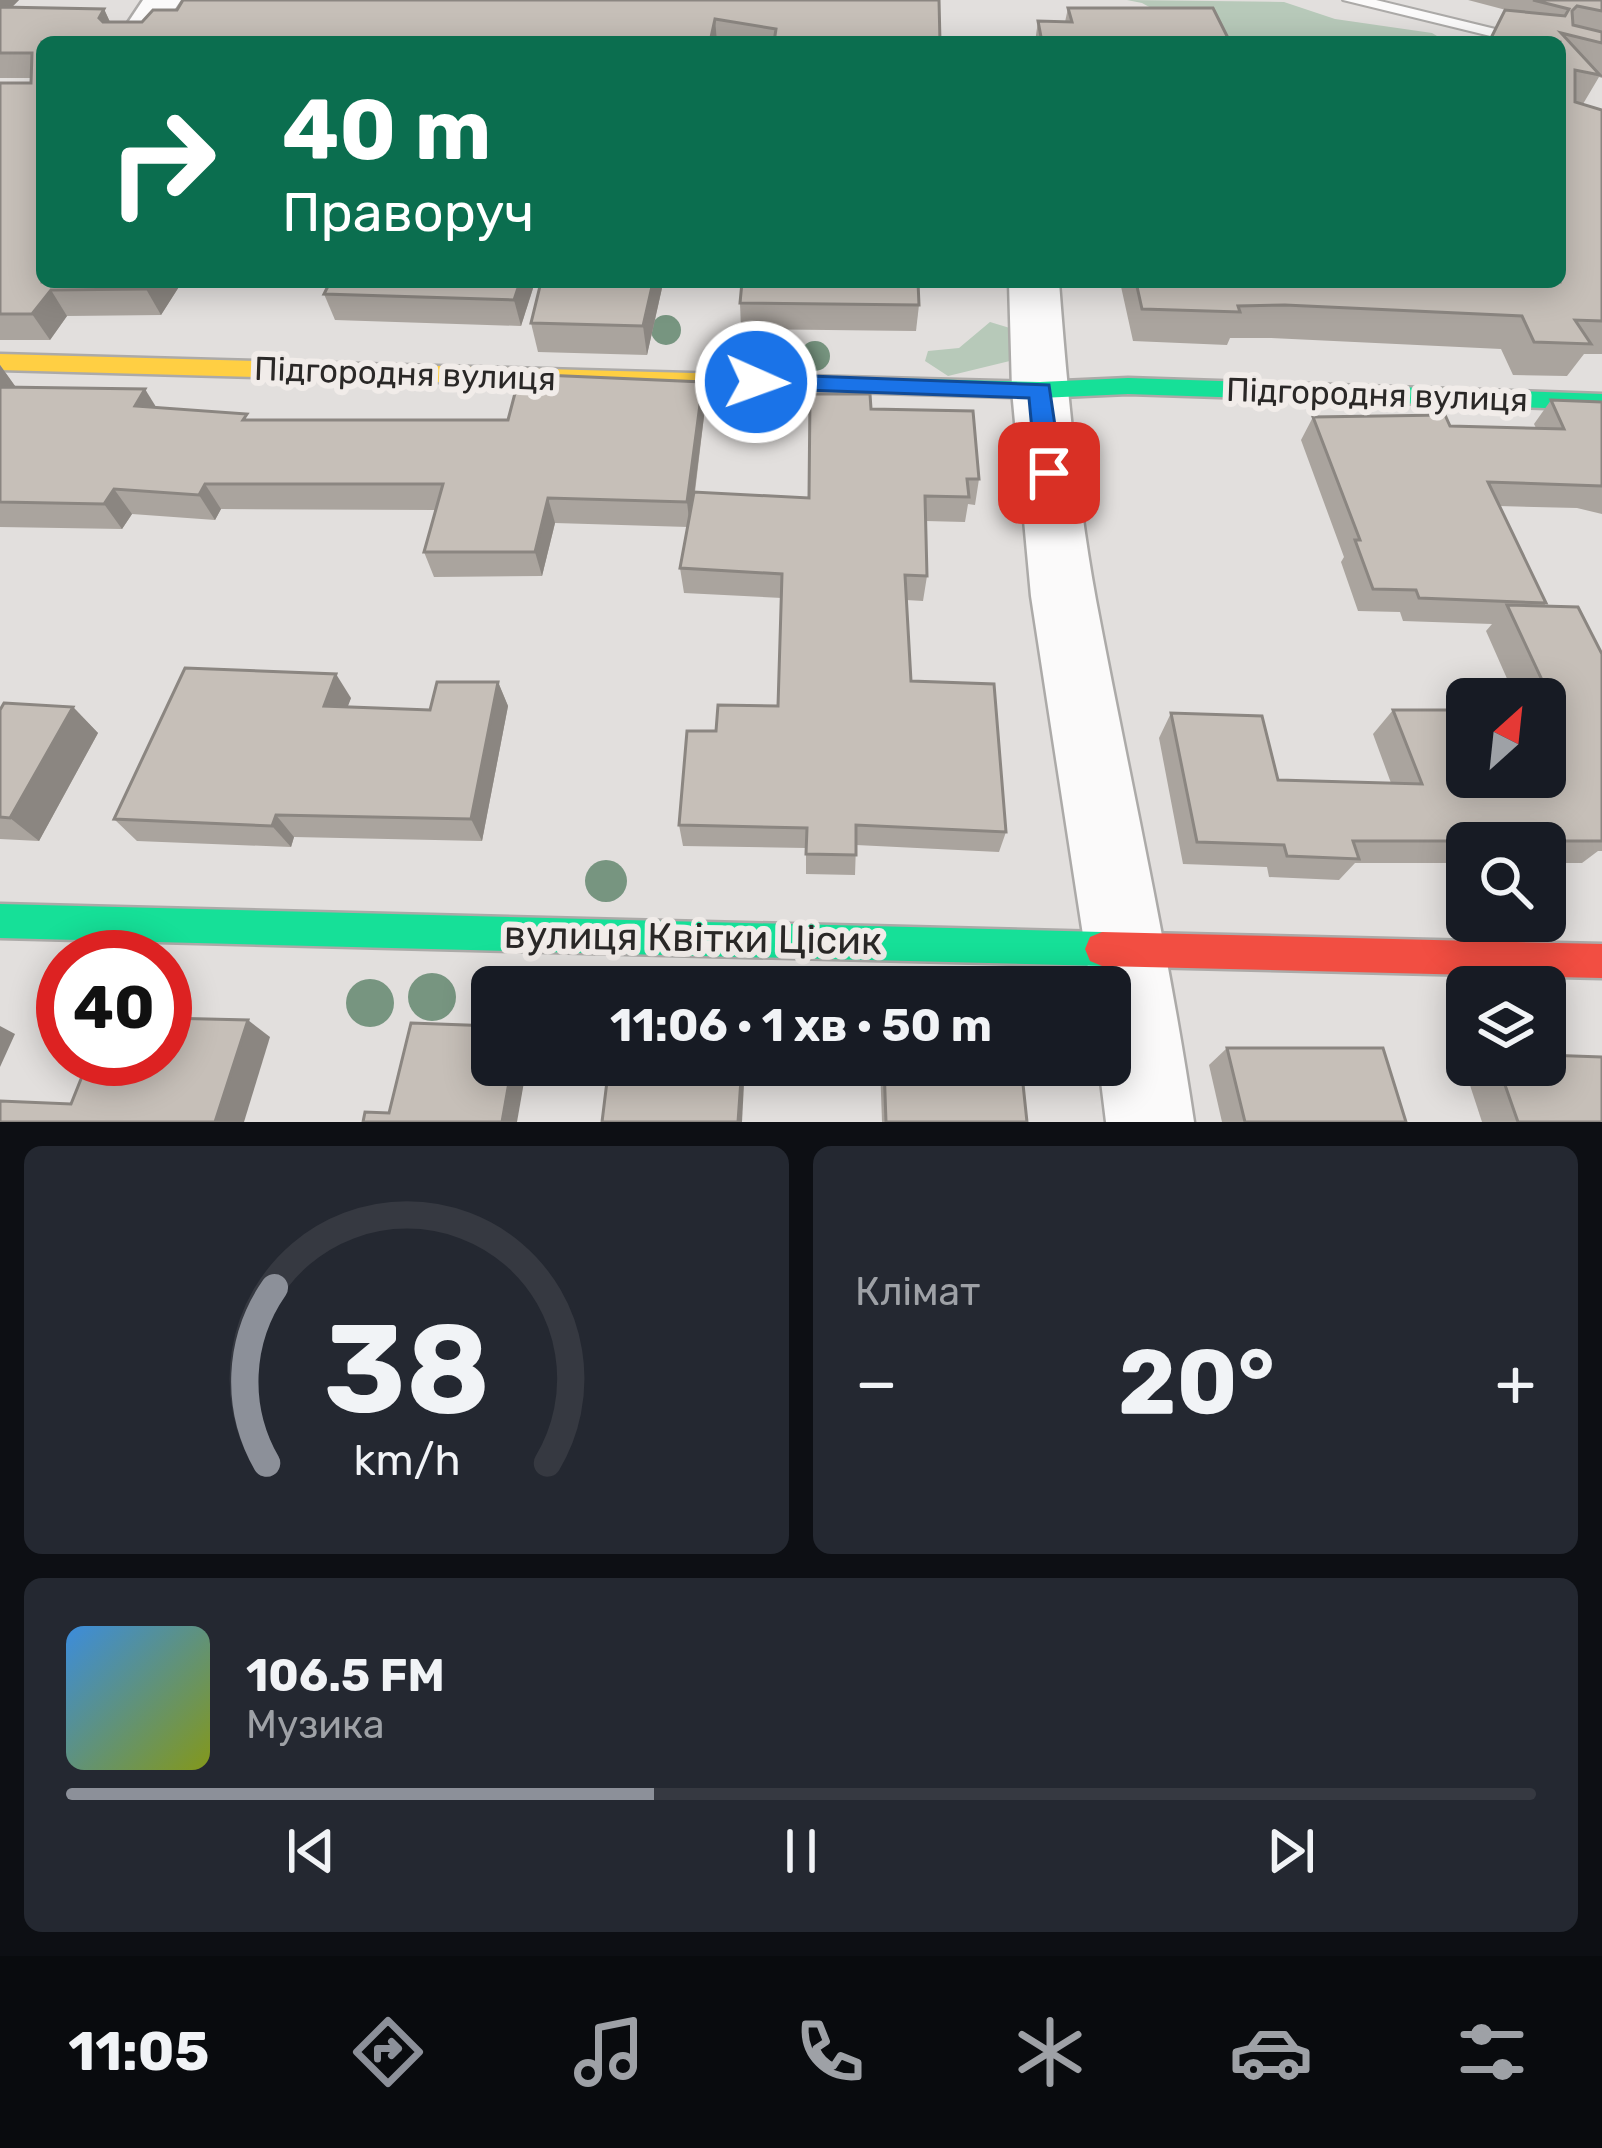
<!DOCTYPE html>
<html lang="uk">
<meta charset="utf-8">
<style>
:root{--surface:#171b24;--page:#242831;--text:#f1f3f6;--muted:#9ea1a6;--line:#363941;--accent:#8c9099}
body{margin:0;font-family:Rubik,sans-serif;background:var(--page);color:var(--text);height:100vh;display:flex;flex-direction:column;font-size:45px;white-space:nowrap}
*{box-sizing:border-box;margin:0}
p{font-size:39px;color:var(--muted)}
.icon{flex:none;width:66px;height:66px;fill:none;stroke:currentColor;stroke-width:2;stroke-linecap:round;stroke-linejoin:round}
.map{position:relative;height:1122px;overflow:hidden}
.sheet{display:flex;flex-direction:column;gap:24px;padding:24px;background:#0d0f14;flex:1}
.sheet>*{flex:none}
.banner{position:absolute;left:36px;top:36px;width:1530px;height:252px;border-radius:18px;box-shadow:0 6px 30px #0003;background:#0b6e4f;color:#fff;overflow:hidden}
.needle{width:78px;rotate:27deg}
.fabs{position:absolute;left:1446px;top:678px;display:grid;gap:24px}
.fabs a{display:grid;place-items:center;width:120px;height:120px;border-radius:18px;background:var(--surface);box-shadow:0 6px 30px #0003;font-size:60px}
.speed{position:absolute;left:36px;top:930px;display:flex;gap:24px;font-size:60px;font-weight:700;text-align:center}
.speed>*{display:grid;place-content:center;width:156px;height:156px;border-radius:50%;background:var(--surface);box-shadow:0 6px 30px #0003;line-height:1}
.speed .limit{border:18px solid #d22;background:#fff;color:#111}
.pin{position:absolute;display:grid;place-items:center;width:102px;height:102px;color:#fff;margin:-51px;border-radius:24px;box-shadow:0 6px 18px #0006}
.me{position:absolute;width:132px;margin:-66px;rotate:92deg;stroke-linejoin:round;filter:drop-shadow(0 0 9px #0008)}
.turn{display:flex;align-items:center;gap:42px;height:252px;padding:0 48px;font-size:54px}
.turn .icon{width:156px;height:156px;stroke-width:2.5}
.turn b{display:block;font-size:84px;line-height:102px}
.big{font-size:90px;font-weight:700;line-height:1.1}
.sheet .card{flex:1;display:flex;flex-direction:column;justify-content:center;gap:18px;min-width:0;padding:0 42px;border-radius:18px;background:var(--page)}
.sheet .dial{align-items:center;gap:0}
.dial svg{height:312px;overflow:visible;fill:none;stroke:var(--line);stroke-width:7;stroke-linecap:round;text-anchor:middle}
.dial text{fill:var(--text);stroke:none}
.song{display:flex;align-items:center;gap:36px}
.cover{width:144px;height:144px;border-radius:18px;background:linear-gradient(135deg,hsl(210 70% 55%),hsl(70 70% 35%))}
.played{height:12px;border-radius:6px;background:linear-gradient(90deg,var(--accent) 40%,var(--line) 40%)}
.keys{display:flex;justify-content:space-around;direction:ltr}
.heat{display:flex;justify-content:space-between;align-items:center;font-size:66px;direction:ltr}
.sheet .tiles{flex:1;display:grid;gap:24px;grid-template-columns:1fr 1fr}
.card:last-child{grid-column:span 2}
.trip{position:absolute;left:471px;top:966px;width:660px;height:120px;border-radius:18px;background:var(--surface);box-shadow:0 6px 30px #0003;font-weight:700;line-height:120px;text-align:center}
.menu{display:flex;height:192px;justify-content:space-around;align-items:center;background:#090b0e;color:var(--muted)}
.menu .icon{width:84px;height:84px}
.menu .on{color:var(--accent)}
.menu b{font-size:54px;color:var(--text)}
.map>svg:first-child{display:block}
.green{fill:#b7c9b9}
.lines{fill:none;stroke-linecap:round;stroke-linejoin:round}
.lane-casing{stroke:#acaaa8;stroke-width:4}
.street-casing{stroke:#acaaa8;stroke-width:5}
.fast-casing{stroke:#acaaa8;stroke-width:5}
.slow-casing{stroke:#acaaa8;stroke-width:5}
.jam-casing{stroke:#acaaa8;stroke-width:5}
.lane{fill:#fbfafa;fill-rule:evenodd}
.street{fill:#fbfafa;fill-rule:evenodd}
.fast{fill:#16e098;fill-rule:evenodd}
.slow{fill:#ffcf43;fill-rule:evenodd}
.jam{fill:#f24e42;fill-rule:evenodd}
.tree{fill:#779580}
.wall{fill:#aaa49e}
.shaded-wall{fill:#8b8681}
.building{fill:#c6bfb8;stroke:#8b8681;stroke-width:3}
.route{fill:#1a73e8;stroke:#114b97;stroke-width:3}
.labels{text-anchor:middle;stroke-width:12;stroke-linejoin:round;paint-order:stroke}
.street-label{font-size:33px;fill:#2a2827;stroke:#f1ece9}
.near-street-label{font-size:39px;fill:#2a2827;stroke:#f1ece9}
</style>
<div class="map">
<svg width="1602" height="1122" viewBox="0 0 1602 1122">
<rect width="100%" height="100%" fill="#e2dfdd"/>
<g class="green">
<path d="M1127 0 1284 2 1335 19 1432 33 1447 42H1213L1142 3Z"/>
<path d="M990 322 1026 333 1022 358 948 376 925 361 928 351 959 348Z"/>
</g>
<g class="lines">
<g class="lane-casing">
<path id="lane" d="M1343 0H1376L1549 42H1515Z"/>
</g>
<g class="street-casing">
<g id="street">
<path d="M143 0H181L153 42H115Z"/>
<path d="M1009 282H1059C1067 388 1077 496 1096 600 1129 775 1168 947 1194 1122H1106L1099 1065H1110V987H1091L1031 596 1012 390Z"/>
</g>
</g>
<g class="fast-casing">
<g id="fast">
<path d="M766 375 1040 382 1128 378 1602 394V410L1128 394 1040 398 758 389 754 383 758 377Z"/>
<path d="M0 904 1102 932 1114 937 1119 949 1114 961 1102 966 0 938Z"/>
</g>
</g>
<g class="slow-casing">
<path id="slow" d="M0 354 766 375 778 383 766 391 0 370Z"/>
</g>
<g class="jam-casing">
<path id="jam" d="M1102 932 1602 944V978L1102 966 1090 961 1085 949 1090 937Z"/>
</g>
<use href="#lane" class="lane"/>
<use href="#street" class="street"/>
<use href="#fast" class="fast"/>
<use href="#slow" class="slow"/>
<use href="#jam" class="jam"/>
</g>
<g class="tree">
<circle cx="666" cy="330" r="15"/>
<circle cx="815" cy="356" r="15"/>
<circle cx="606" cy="881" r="21"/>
<circle cx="432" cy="997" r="24"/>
<circle cx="370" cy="1003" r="24"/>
</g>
<g class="wall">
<path d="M0 0H19L12 7 104 9 110 22 939 0 940 42H42V282H182L161 315 67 316 50 340H0V83H31V78H0Z"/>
<path d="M1468 0H1602V78L1599 77 1583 104 1602 110V354H1584L1567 376 1513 375 1501 349 1271 338H1230L1227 345 1133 341 1120 282H1560L1506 10Z"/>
<path d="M1068 8 1230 42H1035L1038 21 1065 22Z"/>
<path d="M330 282H535L521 326 335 320 324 294Z"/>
<path d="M662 288 647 355 538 352 531 323Z"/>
<path d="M740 303 919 305 916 331 741 329Z"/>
<path d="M0 365 15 386 250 420H508L703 382 705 408 695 492 809 498 871 409 979 479 975 505 968 504 965 522 926 521 927 576 923 601 906 600 911 681 1006 832 999 852 856 845 855 875 806 874V848L683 846 679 825 716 731 778 706 782 598 684 593 680 568 688 527 555 523 542 576 434 577 424 552 436 510 221 509 215 520 132 514 122 529 0 527Z"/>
<path d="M1551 400 1602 402V514L1577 508 1499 506 1546 603 1544 606 1602 654V851H1598L1582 863H1545V843H1467V863H1355L1339 880 1269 877 1267 867 1183 864 1159 738 1171 713 1278 780 1391 783 1373 734 1393 710 1545 777V699H1516L1486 631 1492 624 1403 621 1400 612 1358 611 1341 562 1344 557 1301 440 1313 417 1450 426 1536 428 1534 424Z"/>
<path d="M498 682 508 706 482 841 294 837 291 847 137 841 114 819 351 698 347 707 430 710Z"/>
<path d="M73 707 98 733 39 841 0 839V710Z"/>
<path d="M1227 1048 1406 1122H1222L1209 1065Z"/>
<path d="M880 1065H1021L1027 1122H882Z"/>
<path d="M1473 1065H1545L1602 1122H1482L1465 1070Z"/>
</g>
<g class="shaded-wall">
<path d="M0 0H19L0 19Z"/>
<path d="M104 9 115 33 99 18Z"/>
<path d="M715 19 717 42H710Z"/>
<path d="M151 282H182L161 315 146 289Z"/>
<path d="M520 282H535L521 326 514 300Z"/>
<path d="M653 282H661L662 288 647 355 643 326Z"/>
<path d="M51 290 67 316 50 340 32 314Z"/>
<path d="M0 365 15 386 0 407Z"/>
<path d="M703 382 705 408 690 527 687 502Z"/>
<path d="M145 389 161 415 135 406Z"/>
<path d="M205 484 221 509 215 520 199 495Z"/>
<path d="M114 489 132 514 122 529 104 504Z"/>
<path d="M548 498 555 523 542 576 535 552Z"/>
<path d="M336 674 351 698 339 730 324 706Z"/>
<path d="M498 682 508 706 482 841 471 819Z"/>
<path d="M73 707 98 733 39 841 10 818Z"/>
<path d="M276 815 294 837 291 847 272 826Z"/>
<path d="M248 1020 270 1037 244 1122H215Z"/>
<path d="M0 1026 15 1034 0 1067Z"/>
<path d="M512 1065H527L517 1122H502Z"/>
<path d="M742 1065H745L742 1122H738Z"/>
</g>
<g class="building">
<path d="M183 0H939L940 42H774L776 29 715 19 710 42H42V282H151L146 289 51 290 32 314H0V83H31L32 53H0V7L104 9 99 18 103 22H142L153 10H177Z"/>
<path d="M1533 0H1602V11L1577 6 1572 11 1573 25 1602 32V43L1561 33 1600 75 1575 70V102L1602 110V321L1575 320 1591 344 1534 342 1522 316 1285 305 1238 306 1240 312 1142 309 1136 282H1560V42H1489L1505 10 1565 16 1569 9Z"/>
<path d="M1068 8H1213L1230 42H1042L1038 21 1072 22Z"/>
<path d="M330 282H520L514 300 324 294Z"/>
<path d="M541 282H653L643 326 531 323Z"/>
<path d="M742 282H918L919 305 740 303Z"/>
<path d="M520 374 703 382 687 502 548 498 535 552H424L443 484H205L199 495 114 489 104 504 0 502V387L145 389 135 406 247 414 243 420H508Z"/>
<path d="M810 394H870L871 409 973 411 979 479H967L969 497 925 496 927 576 905 575 911 681 994 684 1006 832 856 825V855L806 854 807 828 679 825 687 731H716L718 705 778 706 782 574 680 568 694 492 809 498Z"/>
<path d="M1551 400 1602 402V486L1488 482 1546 603 1419 598 1416 590 1373 589 1355 540H1360L1313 417 1445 415 1450 426 1564 429Z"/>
<path d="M1507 605 1578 607 1602 654V841H1353L1359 859 1287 856 1284 845 1197 842 1171 713 1262 716 1278 780 1422 784 1393 710H1467V777H1545V710H1556Z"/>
<path d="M185 668 336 674 324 706 430 710 437 682H498L471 819 276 815 272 826 114 819Z"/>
<path d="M4 703 73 707 10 818 0 817V710Z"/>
<path d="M165 1018 248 1020 215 1122H0V1101L71 1104 89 1059H165Z"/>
<path d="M411 1023 492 1026V1065H512L502 1122H363L365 1112 389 1113Z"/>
<path d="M1227 1048H1383L1406 1122H1245Z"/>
<path d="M1545 1055 1602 1057V1122H1518L1498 1065H1545Z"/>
<path d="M609 1065H742L738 1122H602Z"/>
<path d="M884 1065H1021L1027 1122H886Z"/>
</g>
<path class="route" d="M756 374 1049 385 1062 473 1049 482 1036 473 1029 398 748 388 744 382Z"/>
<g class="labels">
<g class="street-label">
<text transform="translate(405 373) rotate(2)" y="12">Підгородня вулиця</text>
<text transform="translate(1377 394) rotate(2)" y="12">Підгородня вулиця</text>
</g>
<g class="near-street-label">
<text transform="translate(693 937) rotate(1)" y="14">вулиця Квітки Цісик</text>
</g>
</g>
</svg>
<div class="fabs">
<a><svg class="needle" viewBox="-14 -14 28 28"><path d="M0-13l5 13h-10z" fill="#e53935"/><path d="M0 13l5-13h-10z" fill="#9ea1a6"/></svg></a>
<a><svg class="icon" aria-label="search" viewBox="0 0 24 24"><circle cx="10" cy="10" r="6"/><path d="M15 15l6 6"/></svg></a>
<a><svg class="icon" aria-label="layers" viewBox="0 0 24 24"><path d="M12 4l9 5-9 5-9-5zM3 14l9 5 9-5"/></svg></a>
</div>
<div class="speed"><div class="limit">40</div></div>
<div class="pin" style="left:1049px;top:473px;background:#d93025"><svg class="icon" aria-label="arrive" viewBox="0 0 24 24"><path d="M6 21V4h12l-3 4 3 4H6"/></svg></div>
<svg class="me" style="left:756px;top:382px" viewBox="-20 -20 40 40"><circle r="17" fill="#1a73e8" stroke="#fff" stroke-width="3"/><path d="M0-11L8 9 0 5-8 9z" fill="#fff"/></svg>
<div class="trip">11:06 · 1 хв · 50 m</div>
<div class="banner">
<div class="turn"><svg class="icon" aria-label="right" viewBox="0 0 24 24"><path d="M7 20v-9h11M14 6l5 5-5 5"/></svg><div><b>40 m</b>Праворуч</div></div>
</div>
</div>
<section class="sheet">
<div class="tiles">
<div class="card dial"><svg viewBox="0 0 100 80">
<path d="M14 69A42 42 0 1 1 86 69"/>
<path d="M14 69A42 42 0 0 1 16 24" stroke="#8c9099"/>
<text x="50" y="56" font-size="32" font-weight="700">38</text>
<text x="50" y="72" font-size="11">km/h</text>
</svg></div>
<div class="card"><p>Клімат</p>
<div class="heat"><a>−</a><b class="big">20°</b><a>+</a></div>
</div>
<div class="card">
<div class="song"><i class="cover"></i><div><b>106.5 FM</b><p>Музика</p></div></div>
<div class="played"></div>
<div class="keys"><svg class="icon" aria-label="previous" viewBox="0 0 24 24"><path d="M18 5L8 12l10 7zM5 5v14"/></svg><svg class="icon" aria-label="pause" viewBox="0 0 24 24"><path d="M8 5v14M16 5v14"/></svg><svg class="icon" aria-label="next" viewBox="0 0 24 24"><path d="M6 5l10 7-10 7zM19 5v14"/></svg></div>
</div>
</div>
</section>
<nav class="menu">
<b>11:05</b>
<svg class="icon on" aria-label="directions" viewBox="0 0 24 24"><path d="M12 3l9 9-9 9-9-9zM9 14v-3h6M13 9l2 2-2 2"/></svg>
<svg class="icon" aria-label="music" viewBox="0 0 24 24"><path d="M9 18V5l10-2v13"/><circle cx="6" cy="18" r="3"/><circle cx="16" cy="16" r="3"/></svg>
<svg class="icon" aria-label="phone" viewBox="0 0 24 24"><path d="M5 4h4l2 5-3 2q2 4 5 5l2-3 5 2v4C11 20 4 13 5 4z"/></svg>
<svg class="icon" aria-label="climate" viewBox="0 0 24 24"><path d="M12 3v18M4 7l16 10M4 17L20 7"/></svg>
<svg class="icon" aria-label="car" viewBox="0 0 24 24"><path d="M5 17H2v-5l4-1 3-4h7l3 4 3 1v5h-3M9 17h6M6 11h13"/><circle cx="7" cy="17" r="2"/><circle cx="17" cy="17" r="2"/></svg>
<svg class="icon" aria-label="filters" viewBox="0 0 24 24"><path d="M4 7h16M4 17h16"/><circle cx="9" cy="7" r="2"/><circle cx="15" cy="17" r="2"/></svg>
</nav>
